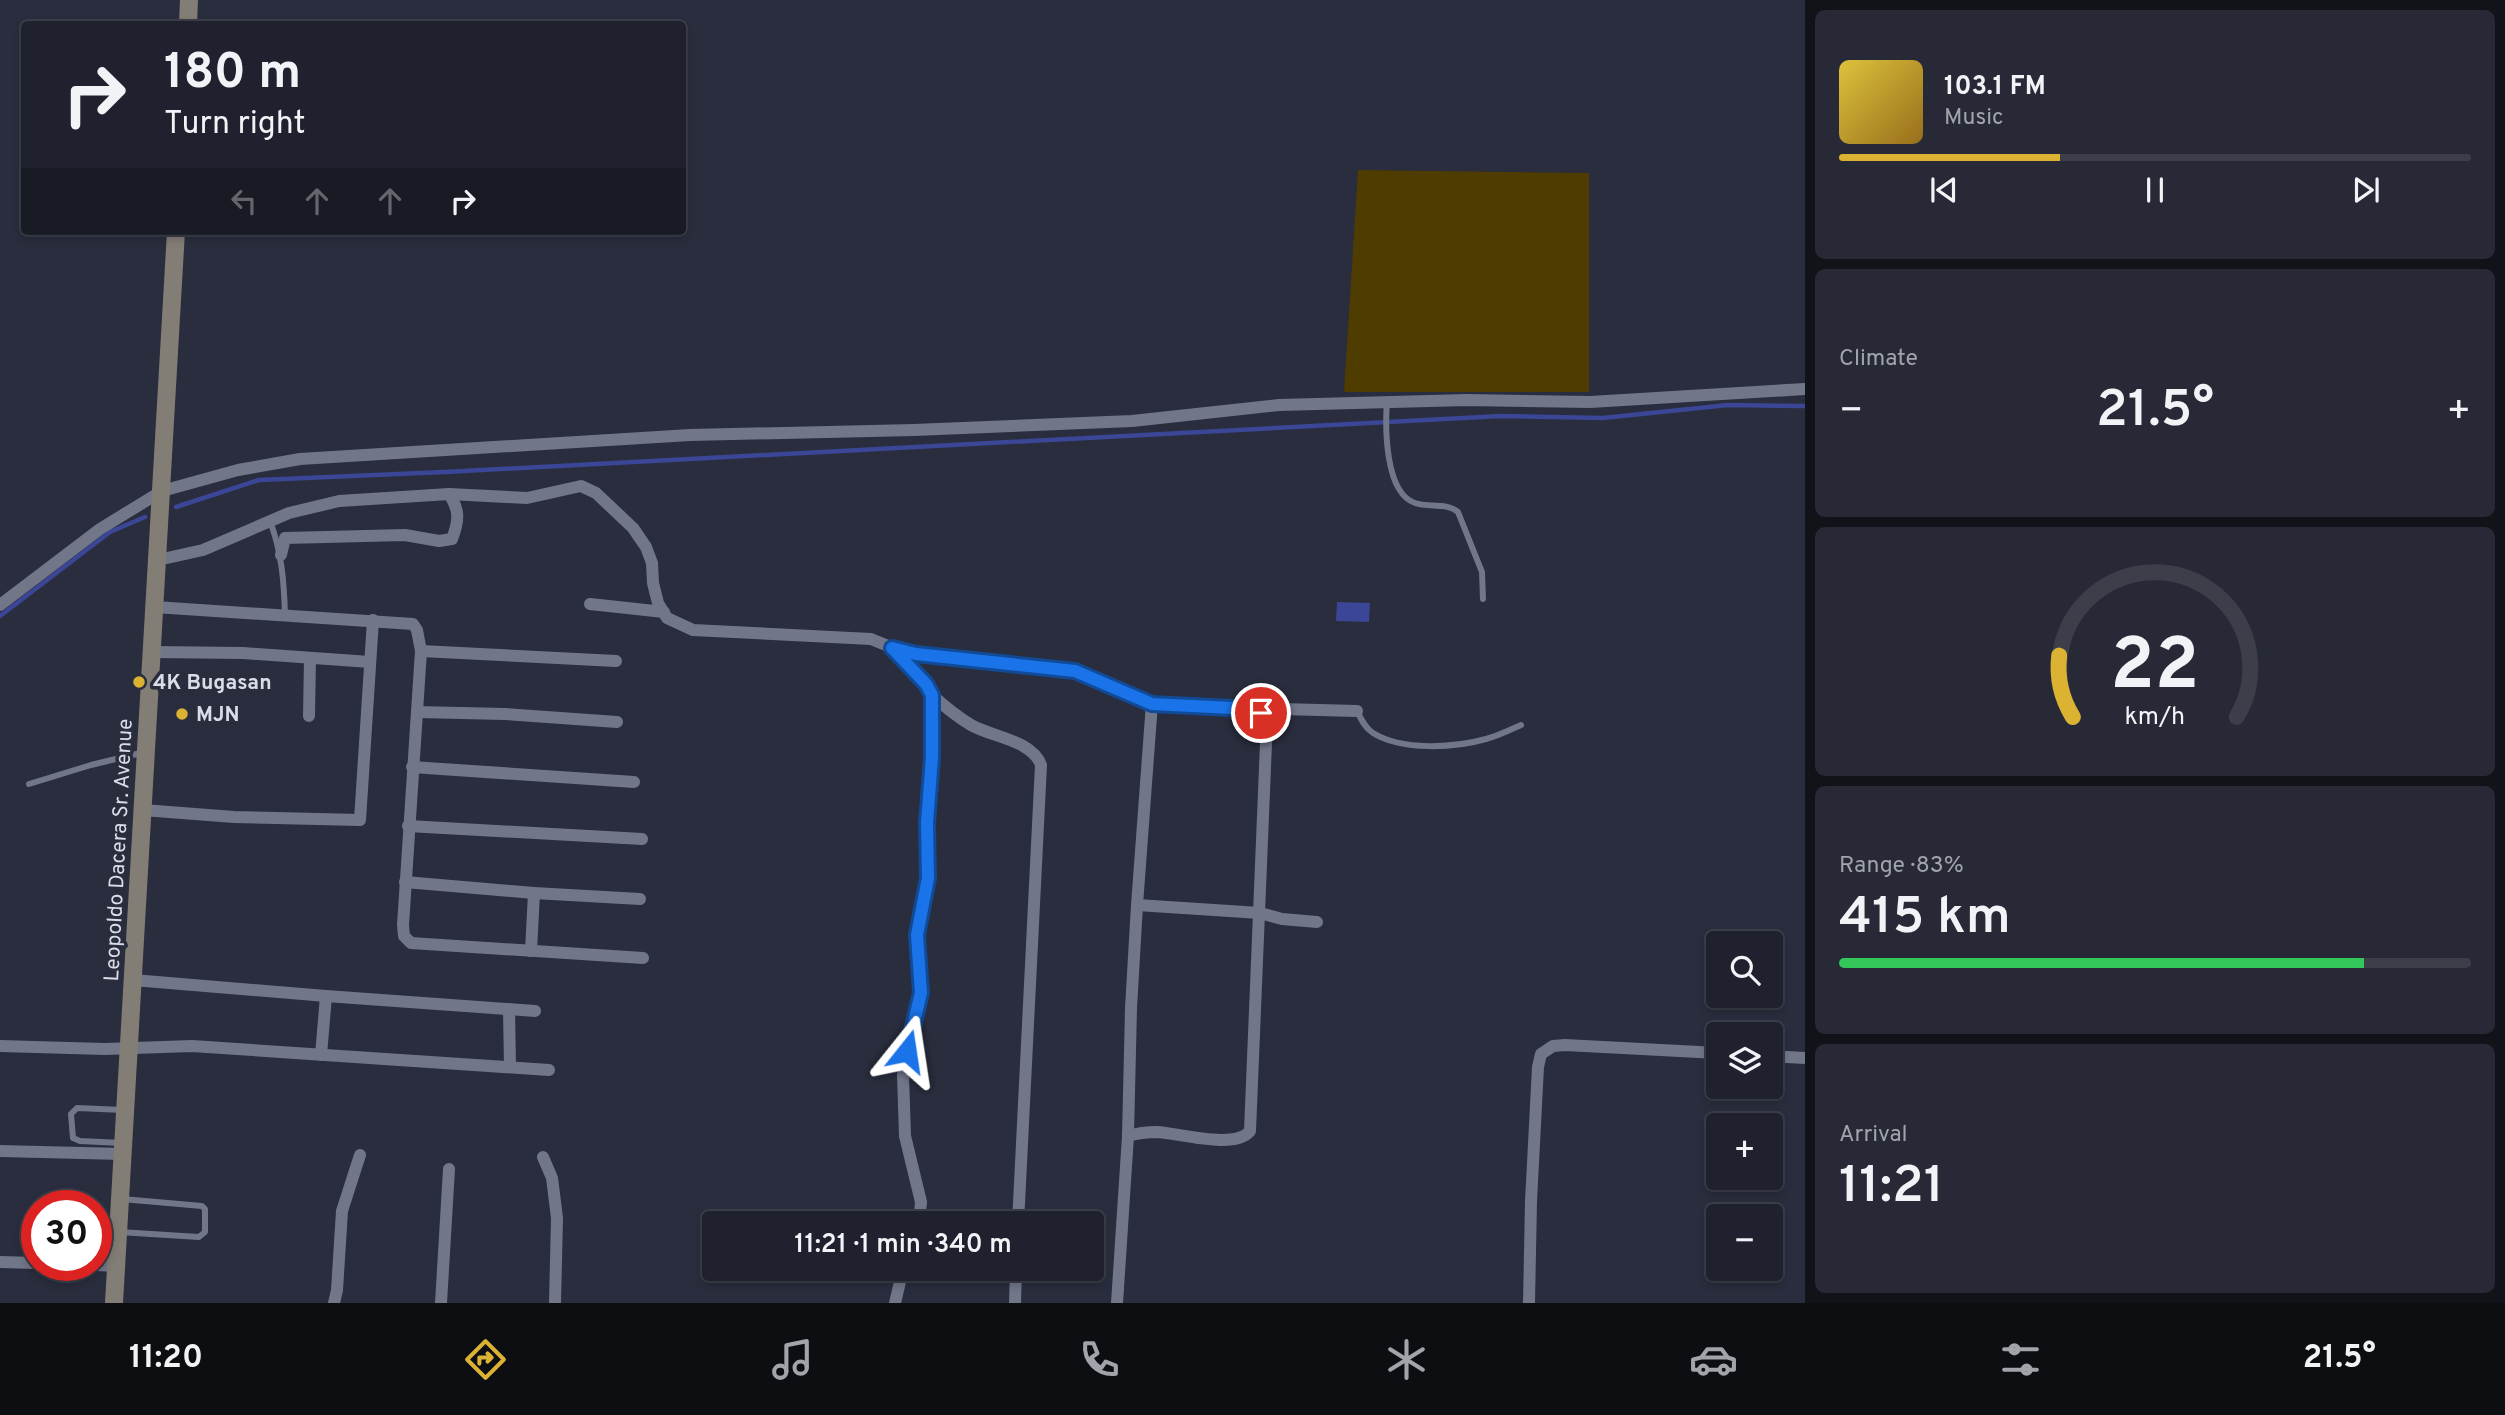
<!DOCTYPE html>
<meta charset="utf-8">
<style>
:root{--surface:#1f222e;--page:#272a36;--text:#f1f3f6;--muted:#a1a4aa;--line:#3c3f4a;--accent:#dcb233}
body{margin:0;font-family:Overpass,sans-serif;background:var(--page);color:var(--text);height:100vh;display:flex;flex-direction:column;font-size:26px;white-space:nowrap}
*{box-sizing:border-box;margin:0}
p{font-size:23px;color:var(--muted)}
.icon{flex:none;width:38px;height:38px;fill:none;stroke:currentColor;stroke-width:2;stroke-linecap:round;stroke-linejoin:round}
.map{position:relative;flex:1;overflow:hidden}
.panel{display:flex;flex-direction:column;gap:10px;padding:10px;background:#111319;width:700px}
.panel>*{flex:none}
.guide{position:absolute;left:21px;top:21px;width:665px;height:214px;border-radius:7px;box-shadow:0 4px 10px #0003,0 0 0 2px var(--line);background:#1f222e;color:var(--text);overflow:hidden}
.fabs{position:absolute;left:1706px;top:931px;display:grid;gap:14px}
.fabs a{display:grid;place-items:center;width:77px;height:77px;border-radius:7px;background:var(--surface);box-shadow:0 4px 10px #0003,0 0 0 2px var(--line);font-size:35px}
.speed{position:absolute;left:21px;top:1190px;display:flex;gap:14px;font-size:35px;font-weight:700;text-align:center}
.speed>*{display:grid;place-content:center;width:91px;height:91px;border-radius:50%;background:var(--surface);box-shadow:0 4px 10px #0003,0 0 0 2px var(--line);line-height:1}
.speed .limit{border:10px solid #d22;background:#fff;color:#111}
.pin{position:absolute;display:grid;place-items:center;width:60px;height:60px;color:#fff;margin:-30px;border:4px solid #fff;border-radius:50%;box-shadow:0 2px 7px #0007}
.me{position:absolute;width:77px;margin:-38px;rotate:15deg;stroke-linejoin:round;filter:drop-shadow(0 0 5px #0008)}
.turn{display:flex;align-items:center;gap:24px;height:147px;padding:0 28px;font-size:32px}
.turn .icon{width:91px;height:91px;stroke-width:2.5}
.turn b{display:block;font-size:49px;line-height:60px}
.lanes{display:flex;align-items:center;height:66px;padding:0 28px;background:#0003;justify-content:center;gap:35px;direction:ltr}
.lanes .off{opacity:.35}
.big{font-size:52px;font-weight:600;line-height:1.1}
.panel .tile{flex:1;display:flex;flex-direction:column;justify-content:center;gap:10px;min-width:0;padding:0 24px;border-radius:10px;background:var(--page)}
.panel .dial{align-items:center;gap:0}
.dial svg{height:182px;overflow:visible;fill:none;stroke:var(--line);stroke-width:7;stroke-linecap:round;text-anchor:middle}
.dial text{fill:var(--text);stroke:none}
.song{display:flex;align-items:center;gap:21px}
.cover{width:84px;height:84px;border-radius:10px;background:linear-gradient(135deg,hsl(50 70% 55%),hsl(40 70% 35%))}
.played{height:7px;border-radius:4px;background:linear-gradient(90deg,var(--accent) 35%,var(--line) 35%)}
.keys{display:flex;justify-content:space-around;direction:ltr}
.heat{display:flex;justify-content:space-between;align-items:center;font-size:38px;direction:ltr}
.charge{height:10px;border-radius:5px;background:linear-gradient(90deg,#34c759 83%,var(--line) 0)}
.trip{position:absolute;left:702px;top:1211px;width:402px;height:70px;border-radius:7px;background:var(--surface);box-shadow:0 4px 10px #0003,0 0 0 2px var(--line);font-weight:600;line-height:70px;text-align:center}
.dock{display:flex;height:112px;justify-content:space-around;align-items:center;background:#0c0e12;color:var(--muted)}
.dock .icon{width:49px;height:49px}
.dock .on{color:var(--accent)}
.dock b{font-size:32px;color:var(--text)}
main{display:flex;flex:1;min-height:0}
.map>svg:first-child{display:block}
.green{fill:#4e3c01}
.water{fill:#3b4696}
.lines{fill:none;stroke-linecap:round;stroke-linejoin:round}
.stream{stroke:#3b4696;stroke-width:4.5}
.service{stroke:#717689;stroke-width:6}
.minor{stroke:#717689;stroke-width:12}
.secondary{stroke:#827d75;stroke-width:18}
.route-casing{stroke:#114b97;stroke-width:18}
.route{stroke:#1a73e8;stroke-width:12}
.poi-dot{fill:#dcb233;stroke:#292d3d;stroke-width:2.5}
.labels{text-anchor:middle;stroke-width:7;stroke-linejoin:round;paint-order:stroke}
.poi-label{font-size:21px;font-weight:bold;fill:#dadde8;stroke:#292d3d;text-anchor:start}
.street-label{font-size:21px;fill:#dadde8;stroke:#292d3d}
</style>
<main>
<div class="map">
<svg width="1805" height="1303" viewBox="0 0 1805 1303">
<rect width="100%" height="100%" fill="#292d3d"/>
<path class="green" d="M1358 170 1589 173V392H1344Z"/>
<path class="water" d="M1337 602 1370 603 1369 622 1336 621Z"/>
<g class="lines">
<g class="stream">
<path d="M176 507 259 480 445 472 1501 416 1603 418 1728 405 1805 406"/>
<path d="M0 616 110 532 145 517"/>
</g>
<g class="service">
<path d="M1387 401C1385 428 1385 493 1415 503 1429 508 1446 502 1458 512L1482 572 1483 599"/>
<path d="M270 521C282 553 284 582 285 615"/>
<path d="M1357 711C1361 719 1365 728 1373 733 1402 751 1454 748 1486 739 1498 736 1510 730 1521 725"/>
<path d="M29 784 91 765 145 752"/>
<path d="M122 1143 80 1141 73 1138 71 1114 77 1108 123 1110"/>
<path d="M119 1232 199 1237 205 1232V1209L202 1206 122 1199"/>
</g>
<g class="minor">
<path d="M281 555 285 538 405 535 439 541 452 539C459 521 460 510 449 494"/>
<path d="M158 560 203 550 289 513 339 501 449 494 527 498 581 486 596 493 633 528 646 547 652 563 653 583 658 603 667 618 693 630 871 639 903 652 916 654 1075 671 1152 703 1258 711 1267 719 1250 1131C1235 1150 1179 1133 1157 1132 1147 1132 1138 1133 1128 1136"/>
<path d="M590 604 664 612"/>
<path d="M0 605 100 529 162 491 238 470 300 459 690 435 914 430 1132 421 1279 405 1467 400 1590 402 1805 389"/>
<path d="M155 607 413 624 417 630 421 651 403 925 404 936 411 943 643 958"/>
<path d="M893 649 926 684 932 695V757L927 823 928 878 917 935 921 993 903 1075 905 1136 921 1202 919 1223"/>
<path d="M421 651 616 661"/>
<path d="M152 652 243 653 370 662"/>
<path d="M932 695C944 706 956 716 971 725 992 737 1032 740 1041 765L1018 1223"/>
<path d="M417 712 505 714 617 722"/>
<path d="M309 716 310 658"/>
<path d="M1267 719 1281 709 1357 711"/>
<path d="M412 767 634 782"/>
<path d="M143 810 234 817 360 820 373 620"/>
<path d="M408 826 642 839"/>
<path d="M405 882 534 893 640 899"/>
<path d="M1137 905 1260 913 1282 919 1317 922"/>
<path d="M531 951 534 893"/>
<path d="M133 980 326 996 535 1011"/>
<path d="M509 1009 510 1067"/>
<path d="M0 1046 105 1049 192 1046 549 1070"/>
<path d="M321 1055 326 996"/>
<path d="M1771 1056 1805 1058"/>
<path d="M0 1151 123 1154"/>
<path d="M543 1157 552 1178 557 1218 555 1303"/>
<path d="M0 1262 37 1263"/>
<path d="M96 1265 117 1266"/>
<path d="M334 1303 337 1290 342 1211 360 1155"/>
<path d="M441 1303 449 1169"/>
<path d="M895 1303 903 1269"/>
<path d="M1015 1303 1016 1269"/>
<path d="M1117 1303 1128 1136 1131 1008 1137 905 1152 703"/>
<path d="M1529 1303 1531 1201 1538 1067 1541 1054 1553 1046 1565 1045 1718 1053"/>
</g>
<g class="secondary">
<path d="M188 24 189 0"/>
<path d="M114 1303 176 231"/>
</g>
</g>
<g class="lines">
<g class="route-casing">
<path id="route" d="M907 1051 921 993 917 935 928 878 927 823 932 757V695L926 684 892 648 916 654 1075 671 1152 704 1252 709 1261 713"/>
</g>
<use href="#route" class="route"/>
</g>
<g class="poi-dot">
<circle cx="139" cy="682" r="7"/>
<circle cx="182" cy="714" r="7"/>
</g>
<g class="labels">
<g class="poi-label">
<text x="153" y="689">4K Bugasan</text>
<text x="196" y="721">MJN</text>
</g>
<g class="street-label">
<text transform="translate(118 850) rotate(-87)" y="7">Leopoldo Dacera Sr. Avenue</text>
</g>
</g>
</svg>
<div class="fabs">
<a><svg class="icon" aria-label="search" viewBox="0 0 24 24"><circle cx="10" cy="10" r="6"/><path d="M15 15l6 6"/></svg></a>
<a><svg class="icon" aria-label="layers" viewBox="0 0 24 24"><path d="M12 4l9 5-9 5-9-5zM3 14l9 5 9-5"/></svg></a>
<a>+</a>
<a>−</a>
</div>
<div class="speed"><div class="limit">30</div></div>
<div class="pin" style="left:1261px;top:713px;background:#d93025"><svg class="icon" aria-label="arrive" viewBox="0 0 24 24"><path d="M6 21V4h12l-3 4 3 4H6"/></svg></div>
<svg class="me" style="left:907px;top:1051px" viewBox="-20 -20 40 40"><path d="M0-17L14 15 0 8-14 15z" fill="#1a73e8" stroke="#fff" stroke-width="4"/></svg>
<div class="trip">11:21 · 1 min · 340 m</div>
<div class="guide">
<div class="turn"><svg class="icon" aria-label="right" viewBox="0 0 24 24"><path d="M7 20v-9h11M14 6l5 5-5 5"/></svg><div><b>180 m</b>Turn right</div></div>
<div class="lanes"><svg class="icon off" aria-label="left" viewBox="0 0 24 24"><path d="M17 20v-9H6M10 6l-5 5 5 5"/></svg><svg class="icon off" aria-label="ahead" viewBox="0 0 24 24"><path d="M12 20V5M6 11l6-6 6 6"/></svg><svg class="icon off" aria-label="ahead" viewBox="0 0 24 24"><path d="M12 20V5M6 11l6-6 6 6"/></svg><svg class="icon" aria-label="right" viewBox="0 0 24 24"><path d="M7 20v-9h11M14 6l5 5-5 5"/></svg></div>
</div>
</div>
<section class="panel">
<div class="tile">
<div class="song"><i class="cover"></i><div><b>103.1 FM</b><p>Music</p></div></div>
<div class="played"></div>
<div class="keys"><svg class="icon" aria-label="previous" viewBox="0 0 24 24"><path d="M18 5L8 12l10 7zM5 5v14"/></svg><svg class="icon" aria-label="pause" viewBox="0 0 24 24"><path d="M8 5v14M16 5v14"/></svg><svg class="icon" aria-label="next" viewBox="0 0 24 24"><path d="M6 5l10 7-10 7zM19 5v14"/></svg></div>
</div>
<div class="tile"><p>Climate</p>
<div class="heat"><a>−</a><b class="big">21.5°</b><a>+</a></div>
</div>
<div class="tile dial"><svg viewBox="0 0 100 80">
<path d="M14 69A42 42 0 1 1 86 69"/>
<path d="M14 69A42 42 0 0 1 8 42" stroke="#dcb233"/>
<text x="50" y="56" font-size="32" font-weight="700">22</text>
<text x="50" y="72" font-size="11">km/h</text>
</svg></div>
<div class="tile"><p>Range · 83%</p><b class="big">415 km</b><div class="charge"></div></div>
<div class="tile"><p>Arrival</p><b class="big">11:21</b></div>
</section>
</main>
<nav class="dock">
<b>11:20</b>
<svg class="icon on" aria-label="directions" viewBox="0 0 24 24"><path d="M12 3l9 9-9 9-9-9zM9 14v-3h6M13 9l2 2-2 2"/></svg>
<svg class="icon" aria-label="music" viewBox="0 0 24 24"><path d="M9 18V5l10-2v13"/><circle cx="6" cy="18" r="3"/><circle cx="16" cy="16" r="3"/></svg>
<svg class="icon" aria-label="phone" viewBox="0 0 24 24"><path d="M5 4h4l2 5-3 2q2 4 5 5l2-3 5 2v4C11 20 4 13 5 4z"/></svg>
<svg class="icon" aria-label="climate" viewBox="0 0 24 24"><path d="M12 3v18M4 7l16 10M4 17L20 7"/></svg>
<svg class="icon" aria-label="car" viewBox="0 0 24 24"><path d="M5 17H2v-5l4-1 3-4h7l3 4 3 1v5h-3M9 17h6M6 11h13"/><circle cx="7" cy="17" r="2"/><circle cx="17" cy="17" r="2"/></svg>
<svg class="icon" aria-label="filters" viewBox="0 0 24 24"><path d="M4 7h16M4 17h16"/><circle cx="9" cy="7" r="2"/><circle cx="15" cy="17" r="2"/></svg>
<b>21.5°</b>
</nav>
